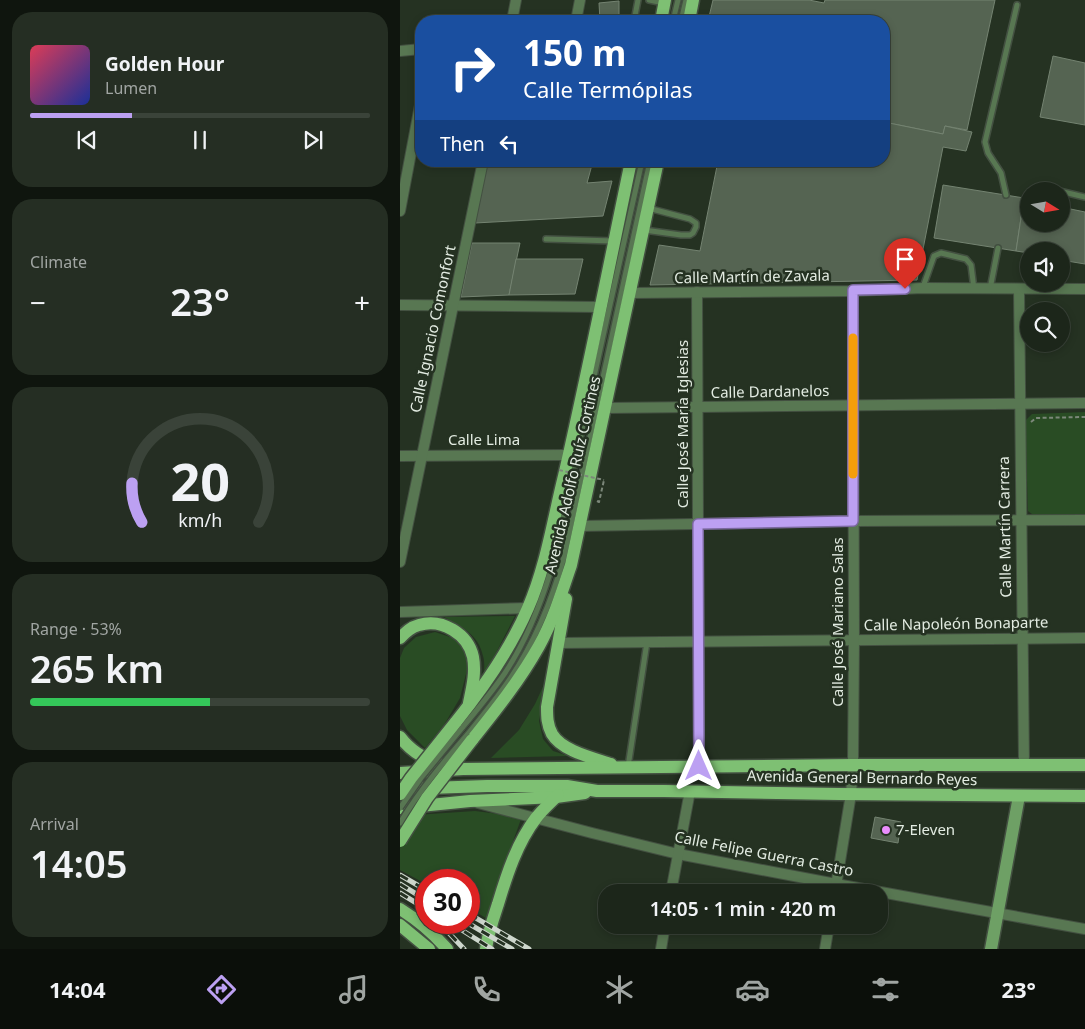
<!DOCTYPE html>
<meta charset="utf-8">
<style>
:root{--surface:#1c261a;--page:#252e23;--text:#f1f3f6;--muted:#a0a5a2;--line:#3a4339;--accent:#bca0f2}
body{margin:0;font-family:"Noto Sans",sans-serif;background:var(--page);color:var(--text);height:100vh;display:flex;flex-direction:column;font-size:19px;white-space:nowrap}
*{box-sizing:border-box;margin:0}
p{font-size:16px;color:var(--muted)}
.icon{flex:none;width:28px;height:28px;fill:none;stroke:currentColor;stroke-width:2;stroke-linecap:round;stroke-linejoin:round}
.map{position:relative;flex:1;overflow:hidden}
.side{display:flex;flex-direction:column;gap:12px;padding:12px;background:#0f150e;width:400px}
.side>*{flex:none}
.hud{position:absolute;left:15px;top:15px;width:475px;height:152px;border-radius:20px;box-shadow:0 2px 8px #0003,0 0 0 1px var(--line);background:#1a4fa0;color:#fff;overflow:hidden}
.needle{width:32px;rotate:101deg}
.buttons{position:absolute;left:620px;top:182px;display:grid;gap:10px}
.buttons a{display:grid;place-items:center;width:50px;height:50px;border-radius:50%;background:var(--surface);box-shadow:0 2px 8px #0003,0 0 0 1px var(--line);font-size:25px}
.speed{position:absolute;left:15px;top:869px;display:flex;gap:10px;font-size:25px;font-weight:700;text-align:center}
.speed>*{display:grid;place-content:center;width:65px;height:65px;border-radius:50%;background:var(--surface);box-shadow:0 2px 8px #0003,0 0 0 1px var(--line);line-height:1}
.speed .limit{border:8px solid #d22;background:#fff;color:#111}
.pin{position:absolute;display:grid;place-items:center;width:42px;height:42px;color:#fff;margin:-51px -21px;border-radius:50% 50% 50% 0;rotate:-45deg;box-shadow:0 0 5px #0007}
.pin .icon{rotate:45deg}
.me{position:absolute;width:55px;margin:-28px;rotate:0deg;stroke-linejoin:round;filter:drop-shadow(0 0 4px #0008)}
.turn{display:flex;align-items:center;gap:18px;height:105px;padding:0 25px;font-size:22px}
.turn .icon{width:65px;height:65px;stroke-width:2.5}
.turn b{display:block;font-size:35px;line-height:42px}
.then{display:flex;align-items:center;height:48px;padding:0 25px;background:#0003;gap:10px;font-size:19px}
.big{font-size:38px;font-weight:600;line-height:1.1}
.side .card{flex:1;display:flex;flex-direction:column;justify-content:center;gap:8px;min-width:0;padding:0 18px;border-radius:20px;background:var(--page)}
.side .dial{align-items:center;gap:0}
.dial svg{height:130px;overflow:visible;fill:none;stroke:var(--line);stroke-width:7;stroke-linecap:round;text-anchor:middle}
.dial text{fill:var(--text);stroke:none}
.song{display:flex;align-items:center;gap:15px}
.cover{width:60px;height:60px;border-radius:8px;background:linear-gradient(135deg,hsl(350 70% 55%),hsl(230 70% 35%))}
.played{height:5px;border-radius:2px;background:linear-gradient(90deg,var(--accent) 30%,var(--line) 30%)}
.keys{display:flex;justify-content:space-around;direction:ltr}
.heat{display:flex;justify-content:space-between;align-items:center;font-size:28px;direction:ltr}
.charge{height:8px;border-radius:4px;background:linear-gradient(90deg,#34c759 53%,var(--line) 0)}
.trip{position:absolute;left:198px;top:884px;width:290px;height:50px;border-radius:20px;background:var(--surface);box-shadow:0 2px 8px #0003,0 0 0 1px var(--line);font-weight:600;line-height:50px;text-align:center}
.tab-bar{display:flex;height:80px;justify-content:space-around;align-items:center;background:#0b0f0a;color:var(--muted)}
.tab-bar .icon{width:35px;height:35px}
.tab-bar .selected{color:var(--accent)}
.tab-bar b{font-size:22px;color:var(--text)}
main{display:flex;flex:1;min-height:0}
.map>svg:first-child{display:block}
.green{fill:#294c24}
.building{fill:#556452;stroke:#748371}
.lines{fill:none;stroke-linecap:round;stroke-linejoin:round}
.lane-casing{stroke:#435041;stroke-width:8}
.street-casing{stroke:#435041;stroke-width:12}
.secondary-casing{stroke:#435041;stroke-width:15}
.primary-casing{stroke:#435041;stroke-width:15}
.path{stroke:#7c887a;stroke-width:2;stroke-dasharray:4 2.5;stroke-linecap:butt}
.lane{stroke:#587752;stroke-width:5}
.street{stroke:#587752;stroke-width:10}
.secondary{stroke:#6ea065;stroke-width:12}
.primary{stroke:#7ec073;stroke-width:12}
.rail-casing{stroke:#cdd6cc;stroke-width:5}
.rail{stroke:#253222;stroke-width:3;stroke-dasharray:9;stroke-linecap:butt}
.lane-bridge-casing{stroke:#435041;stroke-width:8;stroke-linecap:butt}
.primary-bridge-casing{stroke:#435041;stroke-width:15;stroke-linecap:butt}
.path-bridge{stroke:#7c887a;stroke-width:2;stroke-dasharray:4 2.5;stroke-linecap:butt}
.lane-bridge{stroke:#587752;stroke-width:5}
.primary-bridge{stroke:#7ec073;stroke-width:12}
.route-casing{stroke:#7a689d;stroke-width:12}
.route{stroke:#bca0f2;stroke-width:9}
.slow{stroke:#f59e0b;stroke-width:9}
.poi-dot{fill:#ea8dfd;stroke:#253222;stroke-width:2}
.labels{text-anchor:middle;stroke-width:5;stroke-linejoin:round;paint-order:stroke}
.street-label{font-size:15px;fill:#e2ebe1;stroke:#253222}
.poi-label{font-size:15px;fill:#e2ebe1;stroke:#253222;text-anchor:start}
</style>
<main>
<section class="side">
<div class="card">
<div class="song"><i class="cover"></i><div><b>Golden Hour</b><p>Lumen</p></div></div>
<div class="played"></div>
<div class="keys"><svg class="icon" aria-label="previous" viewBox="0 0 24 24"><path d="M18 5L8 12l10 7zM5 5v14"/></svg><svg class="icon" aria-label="pause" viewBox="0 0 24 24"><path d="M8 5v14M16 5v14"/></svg><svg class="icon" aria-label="next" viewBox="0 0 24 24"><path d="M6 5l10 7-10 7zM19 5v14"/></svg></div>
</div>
<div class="card"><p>Climate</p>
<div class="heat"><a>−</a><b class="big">23°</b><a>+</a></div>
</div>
<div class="card dial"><svg viewBox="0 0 100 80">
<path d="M14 69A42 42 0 1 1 86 69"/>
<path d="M14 69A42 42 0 0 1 8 45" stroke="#bca0f2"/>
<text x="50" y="56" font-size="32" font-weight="700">20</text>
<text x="50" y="72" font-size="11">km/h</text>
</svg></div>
<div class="card"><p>Range · 53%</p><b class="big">265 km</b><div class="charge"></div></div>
<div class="card"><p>Arrival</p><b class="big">14:05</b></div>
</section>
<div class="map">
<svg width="685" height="949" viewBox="0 0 685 949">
<rect width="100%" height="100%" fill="#253222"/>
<g class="green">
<path d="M685 412V515L636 517 628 511 625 421 632 414Z"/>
<path d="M115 616 84 676C84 669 85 662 83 656 79 635 61 626 44 617Z"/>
<path d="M35 632 53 638 66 650 67 670 60 698 44 725 25 748 7 730 0 716V658L4 648 16 637Z"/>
<path d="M146 680 139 721 143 739 153 751 169 756 91 758 119 730 135 704Z"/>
<path d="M75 811 99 814 121 819 86 918 69 908V880H26V884L0 870V816Z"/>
</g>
<g class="building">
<path d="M313 0H409L424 3 425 0H595L567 130 545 126 543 134 484 122V21H308Z"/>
<path d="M219 1V21H200L199 3Z"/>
<path d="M653 56 685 63V125L640 117Z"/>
<path d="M484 122 543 134 545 126 572 132 566 151 543 147 517 280 250 285 259 245 300 251 318 161H484Z"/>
<path d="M88 161H193L187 183 212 181 203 216 75 223Z"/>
<path d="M543 185 624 198 616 251 534 238Z"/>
<path d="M624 198 629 199V224H661V207L685 212V264L661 260V251H629V253L616 251Z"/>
<path d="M72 243H120L109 295 61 297Z"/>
<path d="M116 259H183L175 294 109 295Z"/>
<path d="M475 817 501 822 498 843 471 838Z"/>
</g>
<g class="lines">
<g class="lane-casing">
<g id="lane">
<path d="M249 0 264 3"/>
<path d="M234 21 238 0"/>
<path d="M273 21 278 0"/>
<path d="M281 21 286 0"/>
<path d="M655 190 685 197"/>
<path d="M606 195 601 173 588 153 585 142 617 5"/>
<path d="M244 230 281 235H290L293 233 296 227V223L290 219 248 208"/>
<path d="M146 239 214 241"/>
<path d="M523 287 534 256 541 253 566 259 571 265 574 289"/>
<path d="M590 289 598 248"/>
<path d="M62 728C77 710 92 692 105 673 126 641 140 606 151 570L242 161"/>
<path d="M67 735C80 719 93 703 105 686 133 647 151 604 164 557L250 161"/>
<path d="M228 767 247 642"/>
</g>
</g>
<g class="street-casing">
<g id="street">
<path d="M112 21 116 0"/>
<path d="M176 21 180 0"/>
<path d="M0 51 21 49"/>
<path d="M0 211 21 100"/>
<path d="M619 289 624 765"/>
<path d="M297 292 299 766"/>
<path d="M230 293 453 291 523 288 685 289"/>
<path d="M0 305 200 307"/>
<path d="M205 408 685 403"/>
<path d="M0 456 169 455"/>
<path d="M180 526 453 521 685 520"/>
<path d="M0 562 83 161"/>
<path d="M0 612 128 608"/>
<path d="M158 643 685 638"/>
<path d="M78 803 192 833 278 854 436 884 685 929"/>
<path d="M271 892 290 791"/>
<path d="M435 892 451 794 453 765 454 640 453 291"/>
<path d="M261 949 265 925"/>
<path d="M425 949 429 925"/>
</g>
</g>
<g class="secondary-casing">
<path id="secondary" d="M591 949 619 796"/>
</g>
<g class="primary-casing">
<g id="primary">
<path d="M261 21 265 0"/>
<path d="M289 21 293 0"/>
<path d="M166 599 147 707C147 716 147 725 152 734 162 751 193 758 211 764"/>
<path d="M0 638C6 632 11 627 19 625 42 618 68 634 73 657 76 673 72 688 69 703"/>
<path d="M55 723C84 687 110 650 128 608 146 567 153 520 164 476 188 372 209 266 231 161"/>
<path d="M0 737C10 750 21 758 37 762"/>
<path d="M72 740C96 710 120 680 139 646 153 621 162 592 171 565L258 161"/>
<path d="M0 773 63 769 453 765H685"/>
<path d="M0 789 87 786H167L197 791H264L439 794 685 796"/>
<path d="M0 808 70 801 156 797 185 793"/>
<path d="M0 909C18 920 34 934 47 949"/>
<path d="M0 925 29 949"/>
<path d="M86 949C88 933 93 919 98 904 107 874 117 843 136 818 142 810 150 803 158 795"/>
</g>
</g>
<g class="path">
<path d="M631 422 636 418 685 417"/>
<path d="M197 501 199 502 204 480"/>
</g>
<use href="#lane" class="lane"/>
<use href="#street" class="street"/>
<use href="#secondary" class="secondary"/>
<use href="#primary" class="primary"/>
<g class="rail-casing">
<g id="rail">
<path d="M0 875 26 890"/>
<path d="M0 884 26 900"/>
<path d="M0 893 26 909"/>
<path d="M69 914 129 949"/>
<path d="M37 922 47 931 64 949"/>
<path d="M49 922 92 949"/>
<path d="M66 922 112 949"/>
</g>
</g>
<use href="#rail" class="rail"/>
<g class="lane-bridge-casing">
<g id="lane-bridge">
<path d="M0 808 21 778 62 728"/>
<path d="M0 823C19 791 43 763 67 735"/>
</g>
</g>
<g class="primary-bridge-casing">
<g id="primary-bridge">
<path d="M0 794 11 778 55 723"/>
<path d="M0 841 27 798 72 740"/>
</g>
</g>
<path class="path-bridge" d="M159 470 204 480"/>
<use href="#lane-bridge" class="lane-bridge"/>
<use href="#primary-bridge" class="primary-bridge"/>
</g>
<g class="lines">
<g class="route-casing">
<path id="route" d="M299 766 298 524 453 521V290L505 289"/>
</g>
<use href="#route" class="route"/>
<path class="slow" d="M453 338V474"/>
</g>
<circle class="poi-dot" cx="486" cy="830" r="5"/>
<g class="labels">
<g class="street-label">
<text transform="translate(352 277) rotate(-1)" y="5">Calle Martín de Zavala</text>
<text transform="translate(33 329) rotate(-78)" y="5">Calle Ignacio Comonfort</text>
<text transform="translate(370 392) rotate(-1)" y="5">Calle Dardanelos</text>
<text transform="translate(283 424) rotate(-90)" y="5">Calle José María Iglesias</text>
<text x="84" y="445">Calle Lima</text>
<text transform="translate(173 475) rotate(-77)" y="5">Avenida Adolfo Ruíz Cortines</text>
<text transform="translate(605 527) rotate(-91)" y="5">Calle Martín Carrera</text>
<text transform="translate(438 622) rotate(-90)" y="5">Calle José Mariano Salas</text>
<text transform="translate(556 624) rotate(-1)" y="5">Calle Napoleón Bonaparte</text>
<text transform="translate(462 778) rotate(1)" y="5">Avenida General Bernardo Reyes</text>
<text transform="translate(364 854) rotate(11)" y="5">Calle Felipe Guerra Castro</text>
</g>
<g class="poi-label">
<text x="496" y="835">7-Eleven</text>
</g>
</g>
</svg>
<div class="buttons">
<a><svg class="needle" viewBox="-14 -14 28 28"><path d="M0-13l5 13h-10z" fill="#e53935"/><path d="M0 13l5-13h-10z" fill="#a0a5a2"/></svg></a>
<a><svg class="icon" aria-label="sound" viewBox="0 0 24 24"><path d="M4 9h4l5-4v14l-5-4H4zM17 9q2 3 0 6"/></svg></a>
<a><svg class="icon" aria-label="search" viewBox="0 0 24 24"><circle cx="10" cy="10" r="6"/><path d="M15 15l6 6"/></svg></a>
</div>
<div class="speed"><div class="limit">30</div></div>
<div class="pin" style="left:505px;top:289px;background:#d93025"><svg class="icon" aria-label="arrive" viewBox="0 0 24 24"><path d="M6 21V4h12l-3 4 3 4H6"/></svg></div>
<svg class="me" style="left:299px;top:766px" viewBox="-20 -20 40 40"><path d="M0-17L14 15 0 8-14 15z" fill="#bca0f2" stroke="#fff" stroke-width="4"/></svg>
<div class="trip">14:05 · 1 min · 420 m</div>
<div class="hud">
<div class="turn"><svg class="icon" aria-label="right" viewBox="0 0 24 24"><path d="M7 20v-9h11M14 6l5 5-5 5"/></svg><div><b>150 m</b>Calle Termópilas</div></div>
<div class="then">Then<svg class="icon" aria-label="left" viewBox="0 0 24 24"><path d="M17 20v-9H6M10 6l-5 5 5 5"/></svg></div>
</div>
</div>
</main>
<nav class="tab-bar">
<b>14:04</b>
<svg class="icon selected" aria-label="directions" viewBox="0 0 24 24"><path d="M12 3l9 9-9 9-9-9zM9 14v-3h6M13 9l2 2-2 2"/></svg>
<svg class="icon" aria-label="music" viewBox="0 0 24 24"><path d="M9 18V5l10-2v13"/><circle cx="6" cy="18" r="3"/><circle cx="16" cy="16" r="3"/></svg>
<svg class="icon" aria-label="phone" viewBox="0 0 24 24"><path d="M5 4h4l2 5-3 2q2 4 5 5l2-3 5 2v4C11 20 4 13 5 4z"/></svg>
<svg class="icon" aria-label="climate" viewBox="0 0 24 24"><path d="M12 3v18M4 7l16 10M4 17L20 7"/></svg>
<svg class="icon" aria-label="car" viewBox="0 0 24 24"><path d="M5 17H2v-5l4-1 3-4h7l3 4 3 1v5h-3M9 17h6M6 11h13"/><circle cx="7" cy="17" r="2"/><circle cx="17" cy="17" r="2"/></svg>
<svg class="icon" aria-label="filters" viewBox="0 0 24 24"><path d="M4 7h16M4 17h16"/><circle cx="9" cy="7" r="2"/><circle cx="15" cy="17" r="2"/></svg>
<b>23°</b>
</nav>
